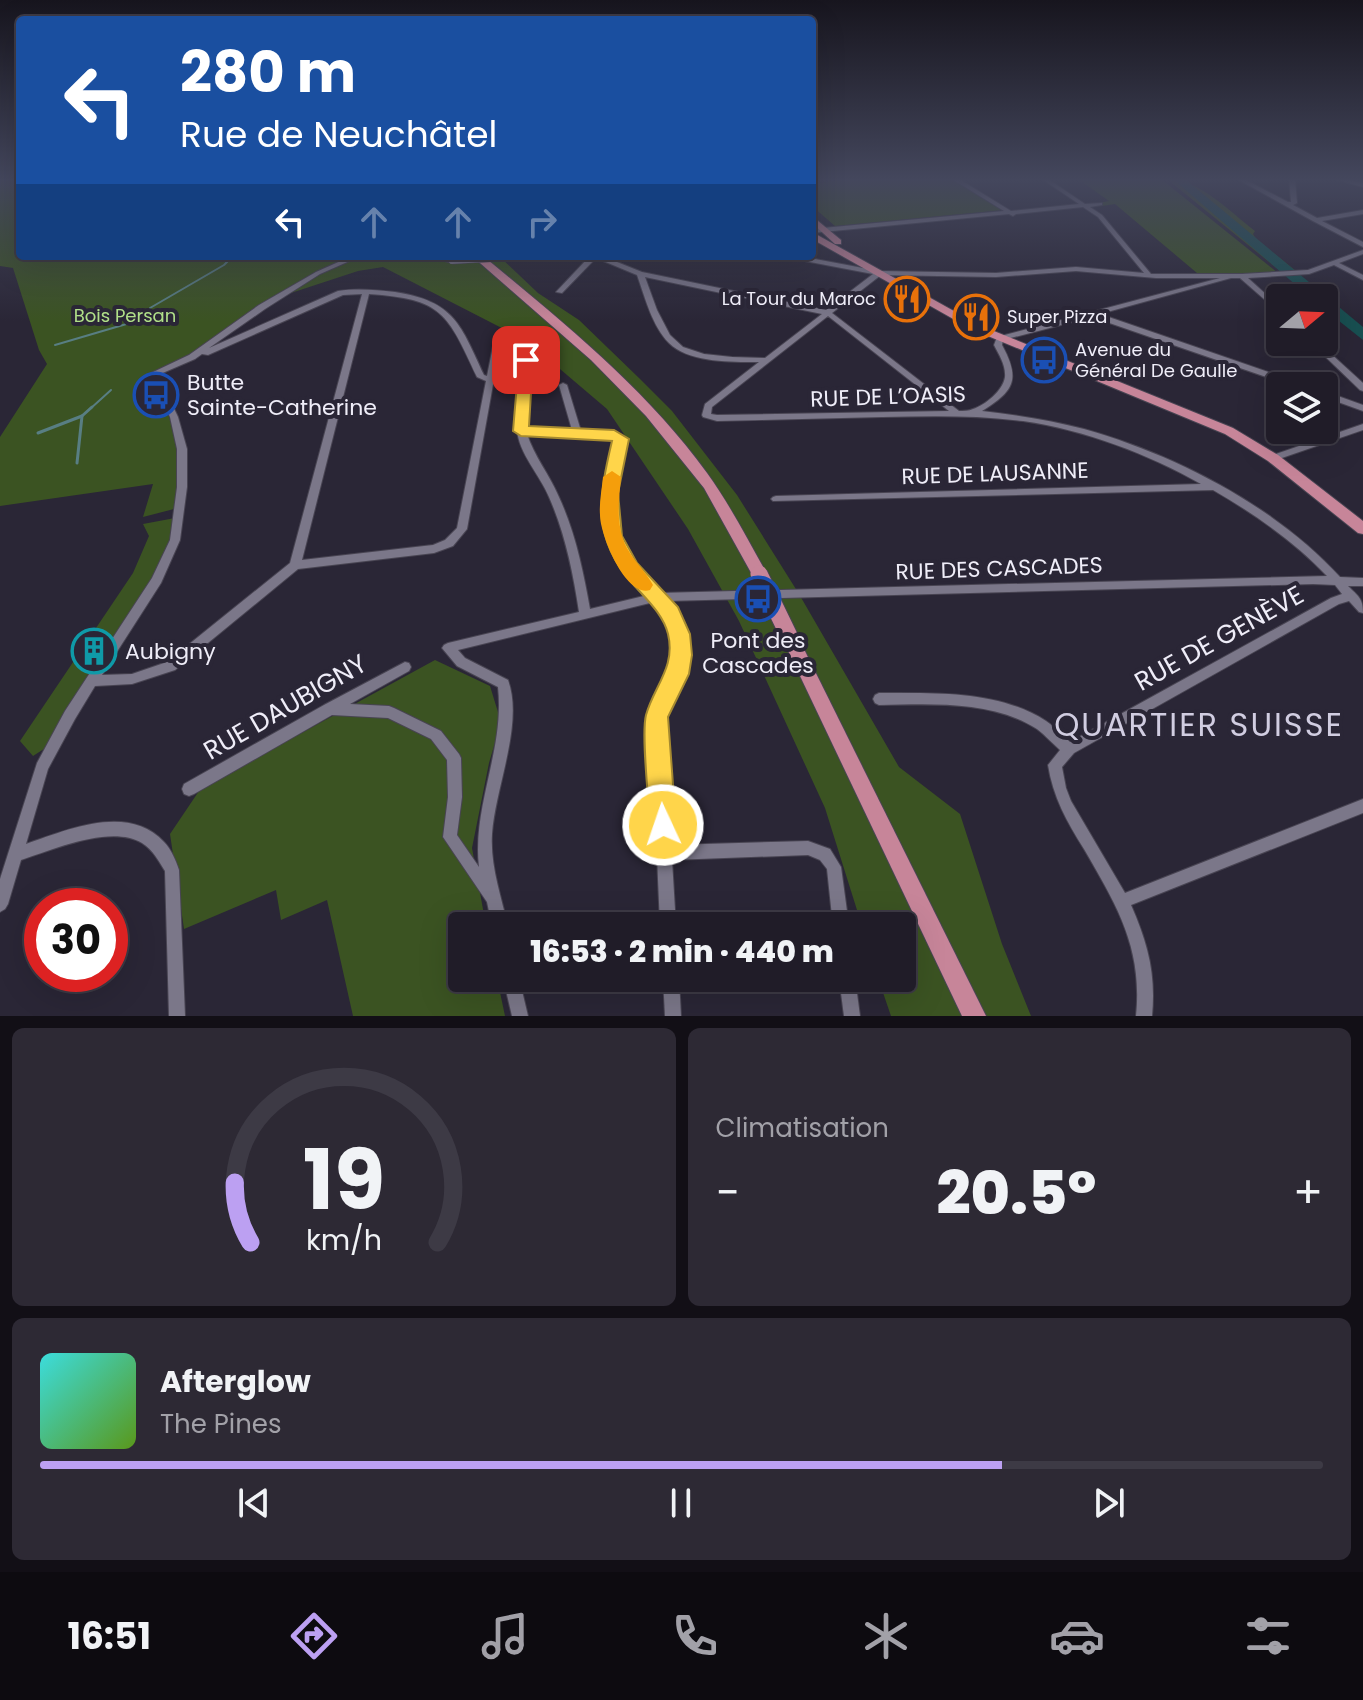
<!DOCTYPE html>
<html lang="fr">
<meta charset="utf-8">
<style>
:root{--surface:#201c28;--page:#2d2934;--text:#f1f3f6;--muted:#a2a1a8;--line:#3d3a45;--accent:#bca0f2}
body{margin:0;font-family:Poppins,sans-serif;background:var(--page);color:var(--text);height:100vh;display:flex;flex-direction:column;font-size:30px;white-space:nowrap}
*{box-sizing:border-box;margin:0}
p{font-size:26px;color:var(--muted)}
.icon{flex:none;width:44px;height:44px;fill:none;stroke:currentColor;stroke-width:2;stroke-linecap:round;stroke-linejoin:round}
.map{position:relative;height:1016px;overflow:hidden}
.details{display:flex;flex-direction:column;gap:12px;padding:12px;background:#120f16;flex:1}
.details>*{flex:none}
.guide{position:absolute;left:16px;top:16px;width:800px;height:244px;border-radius:8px;box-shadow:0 8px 32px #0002,0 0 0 2px var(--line);background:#1a4fa0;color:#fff;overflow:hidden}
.needle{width:52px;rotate:71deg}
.fabs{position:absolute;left:1266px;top:284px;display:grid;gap:16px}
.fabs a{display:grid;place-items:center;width:72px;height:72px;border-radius:8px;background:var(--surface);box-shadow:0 8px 32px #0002,0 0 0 2px var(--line);font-size:40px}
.speed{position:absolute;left:24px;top:888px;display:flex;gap:16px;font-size:40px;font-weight:700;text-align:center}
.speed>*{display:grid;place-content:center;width:104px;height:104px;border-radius:50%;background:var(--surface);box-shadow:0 8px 32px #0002,0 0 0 2px var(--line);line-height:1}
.speed .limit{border:12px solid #d22;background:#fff;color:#111}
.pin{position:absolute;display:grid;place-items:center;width:68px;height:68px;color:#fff;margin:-34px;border-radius:16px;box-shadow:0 4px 12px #0006}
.me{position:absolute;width:88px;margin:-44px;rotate:357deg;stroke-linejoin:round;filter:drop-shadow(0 0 6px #0008)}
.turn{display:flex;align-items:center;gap:28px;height:168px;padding:0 32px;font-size:36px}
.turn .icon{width:104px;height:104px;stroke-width:2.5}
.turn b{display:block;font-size:56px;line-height:68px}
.lanes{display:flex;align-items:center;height:76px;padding:0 32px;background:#0003;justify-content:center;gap:40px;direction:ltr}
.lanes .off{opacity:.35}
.big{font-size:60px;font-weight:800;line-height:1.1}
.details .card{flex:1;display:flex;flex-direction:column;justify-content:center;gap:12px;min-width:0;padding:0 28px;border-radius:12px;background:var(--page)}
.details .dial{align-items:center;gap:0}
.dial svg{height:208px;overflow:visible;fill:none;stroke:var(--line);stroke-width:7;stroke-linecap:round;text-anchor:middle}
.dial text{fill:var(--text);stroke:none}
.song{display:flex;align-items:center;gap:24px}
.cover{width:96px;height:96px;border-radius:12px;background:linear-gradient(135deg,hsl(180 70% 55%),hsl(90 70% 35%))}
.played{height:8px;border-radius:4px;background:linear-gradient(90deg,var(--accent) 75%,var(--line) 75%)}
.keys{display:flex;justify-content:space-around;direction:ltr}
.heat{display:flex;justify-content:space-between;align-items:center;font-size:44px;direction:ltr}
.details .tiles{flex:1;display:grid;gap:12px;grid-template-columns:1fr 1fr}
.card:last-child{grid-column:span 2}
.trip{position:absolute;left:448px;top:912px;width:468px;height:80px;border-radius:8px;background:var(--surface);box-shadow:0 8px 32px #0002,0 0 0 2px var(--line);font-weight:800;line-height:80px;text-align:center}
.dock{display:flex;height:128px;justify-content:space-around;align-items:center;background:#0d0b10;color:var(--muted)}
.dock .icon{width:56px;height:56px}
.dock .active{color:var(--accent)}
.dock b{font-size:36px;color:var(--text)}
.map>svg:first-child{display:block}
.green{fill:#3b5322}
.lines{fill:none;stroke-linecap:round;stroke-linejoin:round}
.stream-far1{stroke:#587e83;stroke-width:2}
.stream{stroke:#587e83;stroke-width:3}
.river{fill:#184f51;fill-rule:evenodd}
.minor-casing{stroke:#484452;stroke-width:2}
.major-casing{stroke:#484452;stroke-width:2}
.minor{fill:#7b7789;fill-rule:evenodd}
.major{fill:#c78599;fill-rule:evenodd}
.minor-bridge-casing{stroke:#484452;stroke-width:7;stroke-linecap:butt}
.major-bridge-casing{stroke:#484452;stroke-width:19;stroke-linecap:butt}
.minor-bridge{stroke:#7b7789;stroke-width:6}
.major-bridge{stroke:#c78599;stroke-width:17}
.route{fill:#ffd54a;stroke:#a68a30;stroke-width:2}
.slow{fill:#f59e0b}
.labels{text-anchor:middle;stroke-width:8;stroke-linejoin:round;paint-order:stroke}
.far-poi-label{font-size:18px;fill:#efedf8;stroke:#2a2636;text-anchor:start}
.far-park-label{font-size:18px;fill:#b1e089;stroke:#2a2636}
.poi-label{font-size:22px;fill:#efedf8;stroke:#2a2636;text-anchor:start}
.street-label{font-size:22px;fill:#efedf8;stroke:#2a2636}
.near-street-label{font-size:26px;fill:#efedf8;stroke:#2a2636}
.near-quarter-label{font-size:32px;letter-spacing:2px;fill:#d1cde1;stroke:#2a2636}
</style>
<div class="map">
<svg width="1363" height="1016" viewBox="0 0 1363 1016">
<rect width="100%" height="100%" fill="#2a2636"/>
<g class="green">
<path d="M0 179H20V256H499L538 293 579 320 639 378 672 411 737 495 799 594 899 767 960 814 1002 944 1031 1016H891L878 978H902V926H862L825 808 739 621 688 529 607 409 527 341 383 267 358 271 291 293 188 358 156 370 151 377C177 428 183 452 174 509L143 517 153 484 0 506V437L47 364 39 350 13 268 0 266Z"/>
<path d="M847 179H951L1004 210 835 226 812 206V184Z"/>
<path d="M1078 179H1161L1278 273H1197L1115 204 1102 206 1098 203 1109 201Z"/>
<path d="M1167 179C1200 179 1230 212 1255 231L1253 234 1256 239 1296 271 1279 270Z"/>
<path d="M175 518 165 559 47 747 33 756 20 741 133 573 149 536 143 524Z"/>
<path d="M435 660 490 686 501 722 489 763 472 848 486 926H462V978H497L505 1016H353L327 900 281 920 276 890 184 929 170 834 201 788Z"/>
</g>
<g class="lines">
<g class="stream-far1">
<path d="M150 308 224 265 233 256"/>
<path d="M55 345 140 320 145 315"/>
<path d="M90 409 111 390"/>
</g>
<g class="stream">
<path d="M38 433 82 416 92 407"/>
<path d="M77 463 82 416"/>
</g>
<path class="river" d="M1173 179H1185L1363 327V340L1324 309V298H1311Z"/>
<g class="minor-casing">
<g id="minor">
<path d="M952 179H959L1011 211 1079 204 1042 179H1048L1085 204 1102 203V205L1090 207 1102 215 1151 274H1242L1308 270 1363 250V254L1339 263 1363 275V280L1334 265 1309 274 1248 278 1280 307V313L1240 278H1231L1100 314 1303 384 1304 386H1292L1092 317 1003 340 1002 345C1021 380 1014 391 982 411 1016 415 1050 420 1084 429 1176 455 1275 506 1340 577L1363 578V586H1348C1358 596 1363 598 1363 613L1359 612 1349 601 1339 604 1074 753 1062 767 1066 788 1071 801 1125 893 1363 799V813L1131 905C1148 944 1156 974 1152 1016H1136C1143 948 1117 906 1084 849 1067 822 1053 797 1048 765L1060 750C1052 743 1045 735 1037 729 992 700 930 704 879 705L875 703 873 699 875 695 879 693C934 693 998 690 1046 721 1055 727 1062 735 1070 742L1331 598 1342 594 1335 585 1313 584 667 601 674 609 685 634 687 655 683 674 663 716 671 845 808 841 830 849 841 867 849 926H833L827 869 820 860 808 855 672 860 676 926H660L651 716 671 674 675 655 673 634 665 614 654 602 458 650 465 658 508 680C524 724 495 788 492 834 490 865 501 896 508 926H492L487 902 443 837 448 797 447 760 431 739 388 718 332 715 194 794 189 796 184 794 182 789 184 784 324 705 405 662 409 663 411 667 409 671 350 704 389 706 394 708 441 731 459 754 461 758 462 797 457 835 479 867C472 806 505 749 498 687L457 666 442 648 444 645 448 643 579 612C573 572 565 533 549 497 540 475 519 454 517 430 513 404 532 360 509 340H501L467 529 453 546 434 553 298 569 175 670 132 684 95 686 75 719 48 769 26 844C67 830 128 803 164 842 171 849 176 861 179 870L185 1016H169L165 871C158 860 153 850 142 843 111 824 52 850 21 860L8 904 5 909 0 912V879L37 763 65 711 152 578 170 540 177 487V449L170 417 149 374 189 355 259 305 316 272 352 256H361L320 274 265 309 209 348 338 291C357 288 376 290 395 292 455 301 461 326 484 375L487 376 495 336H514C516 338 522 342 523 345 536 365 525 405 525 428L572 430 559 385 563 383 567 385 581 431 614 432 626 439 614 493 617 536 634 565 659 593 1327 576C1295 542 1253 513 1213 490L773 501 771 499 773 497 776 496 1201 484C1148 454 1085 430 1023 421 976 415 930 416 882 417 827 418 772 420 717 421L703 417 702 415 705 404 759 362C733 362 689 363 669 343 652 326 645 297 637 275L596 258 562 293 556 292 590 256H602L642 272 826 310 873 274 789 258 786 256H799L879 271 996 273 1076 267 1144 273 1098 217 1083 207 1016 214 1013 216 1009 214 812 233V229L1004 211ZM1076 271 1156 278H1220L997 337 994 345C999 355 1006 365 1005 377 1003 391 985 405 973 409 969 411 963 411 959 411L832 313 881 275 996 277ZM645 277 822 314 765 358 732 357 704 354 683 347 670 335 657 310ZM362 294 290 563 167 662 132 674 102 675 161 583 180 540 187 487V449L178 417 158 375 195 359 202 354 208 355 343 295ZM369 294C443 299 447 313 477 377L486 381 457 528 445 540 433 545 302 560ZM828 316 949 411 717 415 711 414 712 407ZM527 434 612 438 616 440 604 493 607 536 626 571 648 595 590 609C583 570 575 531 558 495 549 474 534 456 527 434Z"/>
<path d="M1237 179H1244L1288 202H1291L1289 179H1295L1297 203 1293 205 1317 218 1363 210V214L1322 221 1363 242V247L1313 221Z"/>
<path d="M1333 179H1343L1363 183V187Z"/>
<path d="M427 256H439L455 261 452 263Z"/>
<path d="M500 256H539L536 258 498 259V257Z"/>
<path d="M1310 342H1318L1363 383V391L1360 390Z"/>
<path d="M1324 391 1363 405V411L1324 397Z"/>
<path d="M1363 424V430L1276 460H1270L1268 458 1270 456Z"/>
<path d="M503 978H519L528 1016H512Z"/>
<path d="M663 978H679L681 1016H665Z"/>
<path d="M839 978H855L860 1016H844Z"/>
</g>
</g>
<g class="major-casing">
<g id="major">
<path d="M812 216 841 240V244H835L812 223Z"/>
<path d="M812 232 979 325 1233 428 1278 455 1363 521V534L1358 533 1268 461 1225 434 971 329 812 239Z"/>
<path d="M472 256H483C563 322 646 389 707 473 730 505 748 540 767 574L764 578H754L704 488 646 416 591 360Z"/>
<path d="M789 629 795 631 986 1016H962L781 636 783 631Z"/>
</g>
</g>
<use href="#minor" class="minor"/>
<use href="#major" class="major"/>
<g class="minor-bridge-casing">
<path id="minor-bridge" d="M452 261 500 258"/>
</g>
<g class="major-bridge-casing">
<path id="major-bridge" d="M759 574 789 636"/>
</g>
<use href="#minor-bridge" class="minor-bridge"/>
<use href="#major-bridge" class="major-bridge"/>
</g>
<linearGradient id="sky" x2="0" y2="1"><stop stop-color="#17151e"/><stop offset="0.56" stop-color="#44475d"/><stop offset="1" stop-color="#44475d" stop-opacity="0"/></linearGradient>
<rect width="1363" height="321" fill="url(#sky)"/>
<path class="route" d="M526 355 533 360 529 426 614 430 629 439 618 493 622 536 637 563 678 607 690 634 692 655 689 674 668 717 676 825 672 835 663 838 654 835 650 825C649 802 641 734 646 715 654 686 676 667 668 634 663 614 646 599 633 584 591 538 599 496 612 441L521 436 513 431 519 360Z"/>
<path class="slow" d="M612 471 621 477C619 501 615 525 627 548 634 561 646 572 653 585L650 590C626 598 600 535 600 515 599 502 602 489 603 477Z"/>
<defs>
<g id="restaurant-ring" transform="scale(2.3)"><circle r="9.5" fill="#2a2636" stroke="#e8710a" stroke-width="1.5"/><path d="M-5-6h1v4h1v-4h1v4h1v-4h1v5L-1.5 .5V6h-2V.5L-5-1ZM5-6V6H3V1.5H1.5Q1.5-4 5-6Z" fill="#e8710a"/></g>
<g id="bus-ring" transform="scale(2.3)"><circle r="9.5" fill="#2a2636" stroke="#1a4fb4" stroke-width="1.5"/><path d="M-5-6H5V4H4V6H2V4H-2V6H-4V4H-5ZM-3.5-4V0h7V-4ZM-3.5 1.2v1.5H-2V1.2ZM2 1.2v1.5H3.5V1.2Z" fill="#1a4fb4"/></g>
<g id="building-ring" transform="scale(2.3)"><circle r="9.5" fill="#2a2636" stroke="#0f9aa8" stroke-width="1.5"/><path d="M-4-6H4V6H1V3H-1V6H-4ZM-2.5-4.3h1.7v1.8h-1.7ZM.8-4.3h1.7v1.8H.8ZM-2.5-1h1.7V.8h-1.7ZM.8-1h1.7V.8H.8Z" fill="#0f9aa8"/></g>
</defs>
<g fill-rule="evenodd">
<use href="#restaurant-ring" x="907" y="299"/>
<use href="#restaurant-ring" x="976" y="317"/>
<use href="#bus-ring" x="1044" y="360"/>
<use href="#bus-ring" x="156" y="395"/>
<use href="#bus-ring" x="758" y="599"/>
<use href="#building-ring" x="94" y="651"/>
</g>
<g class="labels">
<g class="far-poi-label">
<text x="876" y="305" text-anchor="end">La Tour du Maroc</text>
<text x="1007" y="323">Super Pizza</text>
<text x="1075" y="356">Avenue du<tspan x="1075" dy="21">Général De Gaulle</tspan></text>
</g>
<g class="far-park-label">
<text x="125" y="322">Bois Persan</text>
</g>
<g class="poi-label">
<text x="187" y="390">Butte<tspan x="187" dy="25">Sainte-Catherine</tspan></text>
<text x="758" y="648" text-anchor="middle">Pont des<tspan x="758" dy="25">Cascades</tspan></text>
<text x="125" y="659">Aubigny</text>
</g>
<g class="street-label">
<text transform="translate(888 396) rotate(-2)" y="8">RUE DE L’OASIS</text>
<text transform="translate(995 473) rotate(-2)" y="8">RUE DE LAUSANNE</text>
<text transform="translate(999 568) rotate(-2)" y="8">RUE DES CASCADES</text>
</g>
<g class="near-street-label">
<text transform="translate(1219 638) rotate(-29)" y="9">RUE DE GENÈVE</text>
<text transform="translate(285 707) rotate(-30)" y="9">RUE DAUBIGNY</text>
</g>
<g class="near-quarter-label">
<text x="1199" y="736">QUARTIER SUISSE</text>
</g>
</g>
</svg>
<div class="fabs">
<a><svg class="needle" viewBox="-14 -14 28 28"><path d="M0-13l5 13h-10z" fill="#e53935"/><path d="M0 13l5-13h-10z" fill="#a2a1a8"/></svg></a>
<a><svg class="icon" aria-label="layers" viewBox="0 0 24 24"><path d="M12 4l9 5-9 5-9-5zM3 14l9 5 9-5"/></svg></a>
</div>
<div class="speed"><div class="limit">30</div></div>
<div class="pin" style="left:526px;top:360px;background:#d93025"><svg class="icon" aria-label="arrive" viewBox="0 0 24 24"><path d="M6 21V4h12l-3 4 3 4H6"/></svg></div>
<svg class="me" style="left:663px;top:825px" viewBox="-20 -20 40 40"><circle r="17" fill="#ffd54a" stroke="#fff" stroke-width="3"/><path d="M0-11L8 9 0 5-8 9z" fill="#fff"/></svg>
<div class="trip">16:53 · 2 min · 440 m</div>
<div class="guide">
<div class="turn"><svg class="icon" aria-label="left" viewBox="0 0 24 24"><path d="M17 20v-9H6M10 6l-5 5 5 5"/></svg><div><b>280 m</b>Rue de Neuchâtel</div></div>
<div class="lanes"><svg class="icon" aria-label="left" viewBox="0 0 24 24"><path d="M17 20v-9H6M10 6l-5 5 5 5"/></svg><svg class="icon off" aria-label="ahead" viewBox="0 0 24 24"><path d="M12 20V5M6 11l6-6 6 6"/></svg><svg class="icon off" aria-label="ahead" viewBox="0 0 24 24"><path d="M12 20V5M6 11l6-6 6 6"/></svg><svg class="icon off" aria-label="right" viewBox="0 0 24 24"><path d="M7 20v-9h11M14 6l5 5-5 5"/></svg></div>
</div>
</div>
<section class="details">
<div class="tiles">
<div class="card dial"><svg viewBox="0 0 100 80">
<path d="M14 69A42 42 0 1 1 86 69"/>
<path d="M14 69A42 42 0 0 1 8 46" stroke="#bca0f2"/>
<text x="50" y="56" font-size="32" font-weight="700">19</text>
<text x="50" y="72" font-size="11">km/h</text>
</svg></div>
<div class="card"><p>Climatisation</p>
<div class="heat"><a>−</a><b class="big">20.5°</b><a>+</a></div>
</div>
<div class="card">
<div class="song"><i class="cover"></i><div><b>Afterglow</b><p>The Pines</p></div></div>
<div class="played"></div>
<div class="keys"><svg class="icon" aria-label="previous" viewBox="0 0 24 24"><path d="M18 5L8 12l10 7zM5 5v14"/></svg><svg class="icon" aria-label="pause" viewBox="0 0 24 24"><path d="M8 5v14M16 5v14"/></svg><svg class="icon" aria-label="next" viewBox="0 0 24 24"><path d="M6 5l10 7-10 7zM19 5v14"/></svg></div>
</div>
</div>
</section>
<nav class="dock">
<b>16:51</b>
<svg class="icon active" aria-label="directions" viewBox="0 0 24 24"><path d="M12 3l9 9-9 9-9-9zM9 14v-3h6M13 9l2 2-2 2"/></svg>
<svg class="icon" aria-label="music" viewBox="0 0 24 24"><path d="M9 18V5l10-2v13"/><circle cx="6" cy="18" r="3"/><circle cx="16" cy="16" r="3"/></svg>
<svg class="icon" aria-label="phone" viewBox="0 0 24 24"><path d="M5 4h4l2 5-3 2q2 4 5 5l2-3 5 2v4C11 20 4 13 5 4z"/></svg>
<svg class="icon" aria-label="climate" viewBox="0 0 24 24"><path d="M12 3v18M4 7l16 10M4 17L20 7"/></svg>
<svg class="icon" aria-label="car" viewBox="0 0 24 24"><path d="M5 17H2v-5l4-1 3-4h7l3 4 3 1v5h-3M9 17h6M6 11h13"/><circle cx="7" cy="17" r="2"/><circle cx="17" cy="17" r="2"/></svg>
<svg class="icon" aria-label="filters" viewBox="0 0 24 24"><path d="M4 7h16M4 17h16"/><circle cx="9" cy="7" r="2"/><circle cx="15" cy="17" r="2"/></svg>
</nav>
